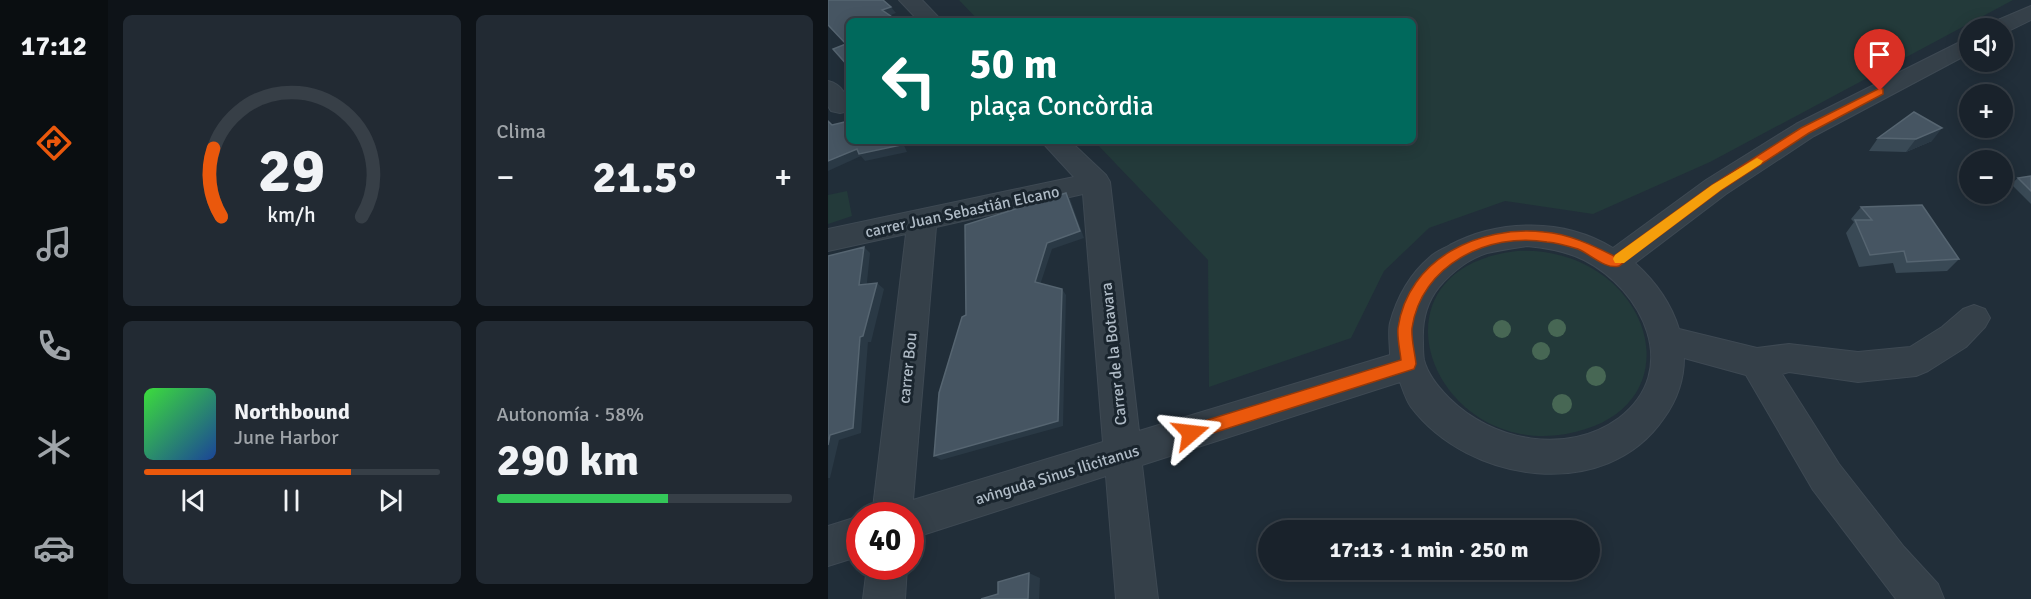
<!DOCTYPE html>
<html lang="es">
<meta charset="utf-8">
<style>
:root{--surface:#19222b;--page:#222a33;--text:#f1f3f6;--muted:#9fa4a9;--line:#373f47;--accent:#ea580c}
body{margin:0;font-family:Signika,sans-serif;background:var(--page);color:var(--text);height:100vh;display:flex;flex-direction:column;font-size:22px;white-space:nowrap}
*{box-sizing:border-box;margin:0}
p{font-size:20px;color:var(--muted)}
.icon{flex:none;width:33px;height:33px;fill:none;stroke:currentColor;stroke-width:2;stroke-linecap:round;stroke-linejoin:round}
.map{position:relative;flex:1;overflow:hidden}
.details{display:flex;flex-direction:column;gap:15px;padding:15px;background:#0e1318;width:720px}
.details>*{flex:none}
.top-card{position:absolute;left:18px;top:18px;width:570px;height:126px;border-radius:9px;box-shadow:0 3px 15px #0003,0 0 0 2px var(--line);background:#00695c;color:#fff;overflow:hidden}
.fabs{position:absolute;left:1131px;top:18px;display:grid;gap:12px}
.fabs a{display:grid;place-items:center;width:54px;height:54px;border-radius:50%;background:var(--surface);box-shadow:0 3px 15px #0003,0 0 0 2px var(--line);font-size:30px}
.speed{position:absolute;left:18px;top:502px;display:flex;gap:12px;font-size:30px;font-weight:700;text-align:center}
.speed>*{display:grid;place-content:center;width:78px;height:78px;border-radius:50%;background:var(--surface);box-shadow:0 3px 15px #0003,0 0 0 2px var(--line);line-height:1}
.speed .limit{border:9px solid #d22;background:#fff;color:#111}
.pin{position:absolute;display:grid;place-items:center;width:51px;height:51px;color:#fff;margin:-62px -26px;border-radius:50% 50% 50% 0;rotate:-45deg;box-shadow:0 0 6px #0007}
.pin .icon{rotate:45deg}
.me{position:absolute;width:66px;margin:-33px;rotate:73deg;stroke-linejoin:round;filter:drop-shadow(0 0 4px #0008)}
.turn{display:flex;align-items:center;gap:21px;height:126px;padding:0 24px;font-size:27px}
.turn .icon{width:78px;height:78px;stroke-width:2.5}
.turn b{display:block;font-size:42px;line-height:51px}
.big{font-size:45px;font-weight:700;line-height:1.1}
.details .tile{flex:1;display:flex;flex-direction:column;justify-content:center;gap:9px;min-width:0;padding:0 21px;border-radius:9px;background:var(--page)}
.details .dial{align-items:center;gap:0}
.dial svg{height:156px;overflow:visible;fill:none;stroke:var(--line);stroke-width:7;stroke-linecap:round;text-anchor:middle}
.dial text{fill:var(--text);stroke:none}
.song{display:flex;align-items:center;gap:18px}
.cover{width:72px;height:72px;border-radius:9px;background:linear-gradient(135deg,hsl(120 70% 55%),hsl(220 70% 35%))}
.played{height:6px;border-radius:3px;background:linear-gradient(90deg,var(--accent) 70%,var(--line) 70%)}
.keys{display:flex;justify-content:space-around;direction:ltr}
.heat{display:flex;justify-content:space-between;align-items:center;font-size:33px;direction:ltr}
.charge{height:9px;border-radius:4px;background:linear-gradient(90deg,#34c759 58%,var(--line) 0)}
.details .tiles{flex:1;display:grid;gap:15px;grid-template-columns:repeat(2,1fr)}
.trip{position:absolute;left:430px;top:520px;width:342px;height:60px;border-radius:30px;background:var(--surface);box-shadow:0 3px 15px #0003,0 0 0 2px var(--line);font-weight:700;line-height:60px;text-align:center}
main{display:flex;flex:1;min-height:0}
.menu{display:flex;flex-direction:column;width:108px;justify-content:space-around;align-items:center;background:#0a0e11;color:var(--muted)}
.menu .icon{width:42px;height:42px}
.menu .current{color:var(--accent)}
.menu b{font-size:27px;color:var(--text)}
.map>svg:first-child{display:block}
.green{fill:#233a3a}
.lines{fill:none;stroke-linecap:round;stroke-linejoin:round}
.minor-casing{stroke:#3e4953;stroke-width:2}
.minor{fill:#354049;fill-rule:evenodd}
.tree{fill:#476754}
.wall{fill:#394955}
.shaded-wall{fill:#2a3945}
.building{fill:#465562;stroke:#566571;stroke-width:1.5}
.route{fill:#ea580c;stroke:#983908;stroke-width:1.5}
.slow{fill:#f59e0b}
.labels{text-anchor:middle;stroke-width:6;stroke-linejoin:round;paint-order:stroke}
.street-label{font-size:16px;fill:#afbbc6;stroke:#1a252e}
</style>
<main>
<nav class="menu">
<b>17:12</b>
<svg class="icon current" aria-label="directions" viewBox="0 0 24 24"><path d="M12 3l9 9-9 9-9-9zM9 14v-3h6M13 9l2 2-2 2"/></svg>
<svg class="icon" aria-label="music" viewBox="0 0 24 24"><path d="M9 18V5l10-2v13"/><circle cx="6" cy="18" r="3"/><circle cx="16" cy="16" r="3"/></svg>
<svg class="icon" aria-label="phone" viewBox="0 0 24 24"><path d="M5 4h4l2 5-3 2q2 4 5 5l2-3 5 2v4C11 20 4 13 5 4z"/></svg>
<svg class="icon" aria-label="climate" viewBox="0 0 24 24"><path d="M12 3v18M4 7l16 10M4 17L20 7"/></svg>
<svg class="icon" aria-label="car" viewBox="0 0 24 24"><path d="M5 17H2v-5l4-1 3-4h7l3 4 3 1v5h-3M9 17h6M6 11h13"/><circle cx="7" cy="17" r="2"/><circle cx="17" cy="17" r="2"/></svg>
</nav>
<section class="details">
<div class="tiles">
<div class="tile dial"><svg viewBox="0 0 100 80">
<path d="M14 69A42 42 0 1 1 86 69"/>
<path d="M14 69A42 42 0 0 1 10 34" stroke="#ea580c"/>
<text x="50" y="56" font-size="32" font-weight="700">29</text>
<text x="50" y="72" font-size="11">km/h</text>
</svg></div>
<div class="tile"><p>Clima</p>
<div class="heat"><a>−</a><b class="big">21.5°</b><a>+</a></div>
</div>
<div class="tile">
<div class="song"><i class="cover"></i><div><b>Northbound</b><p>June Harbor</p></div></div>
<div class="played"></div>
<div class="keys"><svg class="icon" aria-label="previous" viewBox="0 0 24 24"><path d="M18 5L8 12l10 7zM5 5v14"/></svg><svg class="icon" aria-label="pause" viewBox="0 0 24 24"><path d="M8 5v14M16 5v14"/></svg><svg class="icon" aria-label="next" viewBox="0 0 24 24"><path d="M6 5l10 7-10 7zM19 5v14"/></svg></div>
</div>
<div class="tile"><p>Autonomía · 58%</p><b class="big">290 km</b><div class="charge"></div></div>
</div>
</section>
<div class="map">
<svg width="1203" height="599" viewBox="0 0 1203 599">
<rect width="100%" height="100%" fill="#212e39"/>
<g class="green">
<path d="M131 0H1185L882 162 765 214 677 201 601 228 556 271 523 338 381 387 380 260 266 141H585V21H151Z"/>
<path d="M19 191 24 216 0 224V195Z"/>
<path d="M689 251C823 245 875 410 738 434 603 457 533 269 689 251Z"/>
</g>
<g class="lines">
<g class="minor-casing">
<g id="minor">
<path d="M71 0H94L114 21H91Z"/>
<path d="M1203 6V20L1174 34V28H1160L1163 23Z"/>
<path d="M1142 37V53L986 136 898 194 807 263C827 281 843 303 851 329L929 348 961 344 1030 352 1082 347 1114 327 1135 309 1146 305 1157 309 1162 318 1157 327 1138 347 1100 371 1088 376 1030 382 961 372 954 374 1011 464 1076 547 1110 584 1116 599H1068L985 490 918 375 856 358C856 380 849 400 836 418 778 504 640 483 583 407 578 400 575 390 572 382L314 465 330 599H288L278 476 82 539V516H44L78 234 0 251V229L246 177 213 141H242L278 175 282 182 311 431 562 355C562 345 560 332 562 323 569 297 582 274 602 257 607 252 615 249 622 245 671 219 736 218 785 248L878 180 968 124ZM255 194 275 442 85 500 108 227ZM699 246C719 248 738 251 756 260 815 290 854 370 791 418 739 456 664 441 621 398 610 387 600 375 596 360 595 355 595 348 595 342 594 322 598 303 611 287 623 273 640 259 659 253 672 250 686 248 699 246Z"/>
<path d="M0 81C14 84 21 97 21 111L12 113 3 111 0 106Z"/>
<path d="M32 516V556L0 566V526Z"/>
<path d="M39 567H79L77 599H35Z"/>
</g>
</g>
<use href="#minor" class="minor"/>
</g>
<g class="tree">
<circle cx="729" cy="328" r="9"/>
<circle cx="674" cy="329" r="9"/>
<circle cx="713" cy="351" r="9"/>
<circle cx="768" cy="376" r="10"/>
<circle cx="734" cy="404" r="10"/>
</g>
<g class="wall">
<path d="M1086 112 1104 141 1078 152 1041 151 1050 138Z"/>
<path d="M1203 176V204L1183 184 1190 178Z"/>
<path d="M1033 207 1131 259 1119 271 1068 273 1065 263 1031 267 1018 233 1026 222 1023 219Z"/>
</g>
<g class="shaded-wall">
<path d="M63 7 68 13 58 17 54 10Z"/>
<path d="M1114 128 1104 141 1078 152 1088 139Z"/>
<path d="M71 141H74L79 152 37 161 33 156 0 171V161L29 149Z"/>
<path d="M238 193 242 199 256 238 224 249 211 288 207 282 219 243Z"/>
<path d="M36 247 42 253 38 292 31 285Z"/>
<path d="M49 283 56 289 43 342H40L33 433 11 440 2 478H0V445Z"/>
<path d="M234 289 238 295 235 426 113 460 106 456Z"/>
<path d="M201 573 212 578 211 599H200Z"/>
</g>
<g class="building">
<path d="M0 0H55L63 7 54 10 70 21H21V66H20L5 49 18 44 0 25Z"/>
<path d="M1086 112 1114 128 1088 139 1050 138Z"/>
<path d="M0 121 4 125 21 121V141H71L73 145 31 154 29 149 0 161Z"/>
<path d="M1203 176V191L1190 178Z"/>
<path d="M238 193 252 231 219 243 207 282 234 289 230 421 106 456 111 393 134 317 138 315 137 225Z"/>
<path d="M1094 205 1131 259 1079 262 1076 251 1042 255 1027 220H1044L1033 207Z"/>
<path d="M36 247 31 285 49 283 35 336 32 337 25 428 2 435 0 445V256Z"/>
<path d="M201 573 200 599H153L170 594V582Z"/>
</g>
<path class="route" d="M1052 88 1055 89V94L981 133 893 190 791 266C778 270 762 254 750 249 740 246 729 243 719 242 660 232 593 265 584 328 583 339 587 353 588 364L586 369 363 440 357 438 355 433 357 427 363 425 573 360C572 350 569 338 570 328 580 258 652 225 716 232 741 234 764 245 786 256L884 185 973 128Z"/>
<path class="slow" d="M929 158 935 161 933 164 893 190 796 263H787L785 259 787 255 884 185Z"/>
<g class="labels">
<g class="street-label">
<text transform="translate(134 211) rotate(-12)" y="6">carrer Juan Sebastián Elcano</text>
<text transform="translate(285 354) rotate(-96)" y="6">Carrer de la Botavara</text>
<text transform="translate(79 368) rotate(-84)" y="6">carrer Bou</text>
<text transform="translate(229 474) rotate(-17)" y="6">avinguda Sinus Ilicitanus</text>
</g>
</g>
</svg>
<div class="fabs">
<a><svg class="icon" aria-label="sound" viewBox="0 0 24 24"><path d="M4 9h4l5-4v14l-5-4H4zM17 9q2 3 0 6"/></svg></a>
<a>+</a>
<a>−</a>
</div>
<div class="speed"><div class="limit">40</div></div>
<div class="pin" style="left:1052px;top:91px;background:#d93025"><svg class="icon" aria-label="arrive" viewBox="0 0 24 24"><path d="M6 21V4h12l-3 4 3 4H6"/></svg></div>
<svg class="me" style="left:363px;top:433px" viewBox="-20 -20 40 40"><path d="M0-17L14 15 0 8-14 15z" fill="#ea580c" stroke="#fff" stroke-width="4"/></svg>
<div class="trip">17:13 · 1 min · 250 m</div>
<div class="top-card">
<div class="turn"><svg class="icon" aria-label="left" viewBox="0 0 24 24"><path d="M17 20v-9H6M10 6l-5 5 5 5"/></svg><div><b>50 m</b>plaça Concòrdia</div></div>
</div>
</div>
</main>
